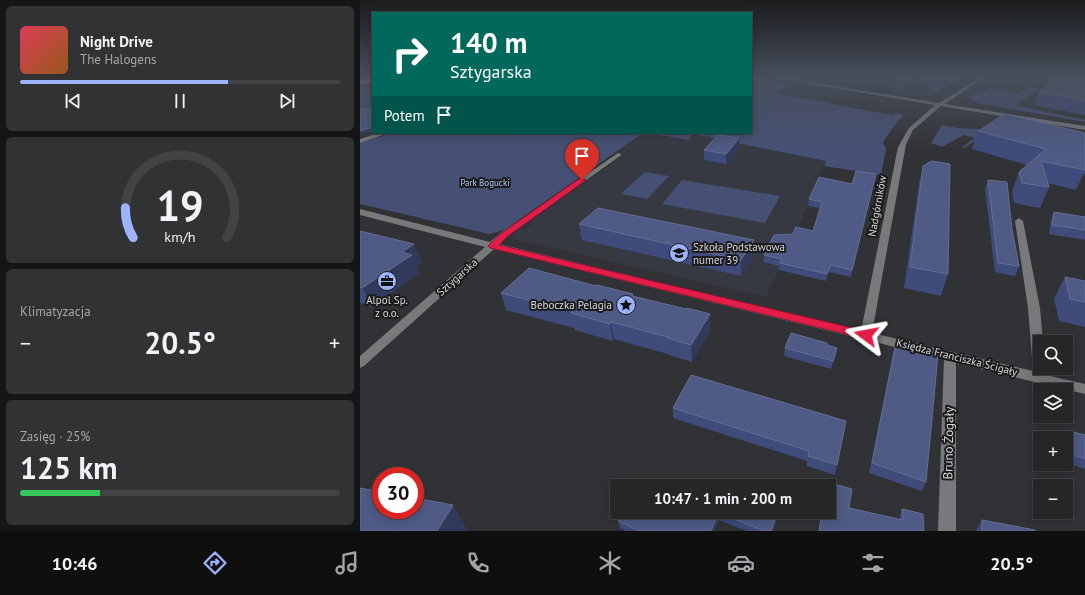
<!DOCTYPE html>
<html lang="pl">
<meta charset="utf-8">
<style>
:root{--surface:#252628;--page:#313234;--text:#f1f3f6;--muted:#a3a5a8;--line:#424345;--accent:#9eb3fd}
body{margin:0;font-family:"PT Sans",sans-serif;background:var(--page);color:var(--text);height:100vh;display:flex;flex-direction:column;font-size:15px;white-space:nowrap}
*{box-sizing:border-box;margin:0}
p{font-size:13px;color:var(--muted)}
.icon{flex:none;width:22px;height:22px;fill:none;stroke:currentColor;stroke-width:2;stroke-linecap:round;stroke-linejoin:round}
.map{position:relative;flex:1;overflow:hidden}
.panel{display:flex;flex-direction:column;gap:6px;padding:6px;background:#141516;width:360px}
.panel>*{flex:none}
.hud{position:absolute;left:12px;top:12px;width:380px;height:122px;border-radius:0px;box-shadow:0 2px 10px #0003,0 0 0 1px var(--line);background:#00695c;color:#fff;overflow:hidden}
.buttons{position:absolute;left:673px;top:335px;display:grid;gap:8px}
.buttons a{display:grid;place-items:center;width:40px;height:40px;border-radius:0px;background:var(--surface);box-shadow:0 2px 10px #0003,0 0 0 1px var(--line);font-size:20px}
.speed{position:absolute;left:12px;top:467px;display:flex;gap:8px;font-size:20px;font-weight:700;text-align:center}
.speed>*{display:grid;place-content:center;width:52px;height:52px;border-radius:50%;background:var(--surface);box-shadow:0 2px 10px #0003,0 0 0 1px var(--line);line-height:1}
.speed .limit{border:6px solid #d22;background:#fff;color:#111}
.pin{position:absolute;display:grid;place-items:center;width:34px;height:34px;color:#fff;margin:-41px -17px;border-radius:50% 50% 50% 0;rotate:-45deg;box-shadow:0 0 4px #0007}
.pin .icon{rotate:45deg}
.me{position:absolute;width:44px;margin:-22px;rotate:283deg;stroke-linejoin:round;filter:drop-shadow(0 0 3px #0008)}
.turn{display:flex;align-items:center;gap:14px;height:84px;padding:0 12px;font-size:18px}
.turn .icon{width:52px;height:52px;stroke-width:2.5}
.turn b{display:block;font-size:28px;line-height:34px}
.then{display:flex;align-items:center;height:38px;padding:0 12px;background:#0003;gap:8px;font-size:15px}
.big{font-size:30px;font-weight:800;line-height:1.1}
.panel .card{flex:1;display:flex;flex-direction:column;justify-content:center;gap:6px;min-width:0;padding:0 14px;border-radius:6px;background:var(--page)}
.panel .dial{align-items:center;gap:0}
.dial svg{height:104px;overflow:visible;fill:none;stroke:var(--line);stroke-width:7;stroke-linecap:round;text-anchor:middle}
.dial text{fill:var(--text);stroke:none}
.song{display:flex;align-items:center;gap:12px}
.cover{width:48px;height:48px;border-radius:6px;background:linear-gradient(135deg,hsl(350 70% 55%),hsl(30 70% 35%))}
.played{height:4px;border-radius:2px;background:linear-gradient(90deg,var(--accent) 65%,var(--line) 65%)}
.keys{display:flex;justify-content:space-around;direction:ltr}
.heat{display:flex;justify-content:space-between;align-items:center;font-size:22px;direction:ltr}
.charge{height:6px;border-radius:3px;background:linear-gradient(90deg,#34c759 25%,var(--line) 0)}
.trip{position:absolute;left:250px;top:479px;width:226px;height:40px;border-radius:0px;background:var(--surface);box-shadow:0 2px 10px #0003,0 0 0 1px var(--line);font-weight:800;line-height:40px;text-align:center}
.tabs{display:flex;height:64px;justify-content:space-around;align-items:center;background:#0f0f10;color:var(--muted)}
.tabs .icon{width:28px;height:28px}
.tabs .on{color:var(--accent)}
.tabs b{font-size:18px;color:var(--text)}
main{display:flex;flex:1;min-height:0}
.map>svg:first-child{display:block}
.built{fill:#373942}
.green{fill:#465074}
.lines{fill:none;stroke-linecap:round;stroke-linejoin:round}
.minor{fill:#78797b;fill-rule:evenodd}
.major{fill:#bebfc2;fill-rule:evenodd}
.wall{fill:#3e4b7b}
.shaded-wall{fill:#323a5b}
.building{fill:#4f5a85;stroke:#646e93}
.route{fill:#e11d48;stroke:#92132f}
.labels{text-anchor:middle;stroke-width:4;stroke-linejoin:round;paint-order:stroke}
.far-park-label{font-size:9px;fill:#b6c5f7;stroke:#1a1a1c}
.street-label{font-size:11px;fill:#d7d8da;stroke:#1a1a1c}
.poi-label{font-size:11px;fill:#d7d8da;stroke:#1a1a1c;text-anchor:start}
.near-street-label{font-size:13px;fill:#d7d8da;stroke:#1a1a1c}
</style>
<main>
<section class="panel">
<div class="card">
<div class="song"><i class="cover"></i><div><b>Night Drive</b><p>The Halogens</p></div></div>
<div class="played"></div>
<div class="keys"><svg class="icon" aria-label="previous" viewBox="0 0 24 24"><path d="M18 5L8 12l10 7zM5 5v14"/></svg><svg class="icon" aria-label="pause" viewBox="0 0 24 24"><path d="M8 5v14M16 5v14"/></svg><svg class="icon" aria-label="next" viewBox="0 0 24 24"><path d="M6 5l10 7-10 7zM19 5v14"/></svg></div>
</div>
<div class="card dial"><svg viewBox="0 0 100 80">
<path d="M14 69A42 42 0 1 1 86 69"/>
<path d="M14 69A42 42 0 0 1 8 46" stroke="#9eb3fd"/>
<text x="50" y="56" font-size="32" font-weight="700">19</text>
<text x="50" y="72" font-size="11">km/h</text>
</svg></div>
<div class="card"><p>Klimatyzacja</p>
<div class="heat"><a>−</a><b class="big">20.5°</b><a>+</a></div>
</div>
<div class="card"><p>Zasięg · 25%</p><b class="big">125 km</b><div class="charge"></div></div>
</section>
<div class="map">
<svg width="725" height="531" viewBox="0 0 725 531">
<rect width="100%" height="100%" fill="#313235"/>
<g class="built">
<path d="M467 76H557L542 89Z"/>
<path d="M283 133 329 140 332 133 466 161 457 180 458 183 406 297 149 238 161 229 165 230 172 224 169 223 262 156 253 154Z"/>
</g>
<g class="green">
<path d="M543 76H557L541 89 531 87Z"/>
<path d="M591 76 600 77 577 92H568L572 88 564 83 584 86Z"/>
<path d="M391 77 431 84 414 93 532 115 537 113 544 115 536 123 523 142 526 149 521 175 464 166 466 161 332 134 329 140 286 133H391Z"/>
<path d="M13 84V110L0 114V86Z"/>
<path d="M670 87 679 89 661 102 656 101 655 102 660 103 657 106 725 120V122L618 103 611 100 609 97C616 91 622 94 631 88L659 93 662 91H666Z"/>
<path d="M582 125 598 128 632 130 604 148 602 147 615 138 604 135 582 147 571 143Z"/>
<path d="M32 133H283L144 230 129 234 0 204V143Z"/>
<path d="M285 172 309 176 287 199 261 194Z"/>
<path d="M322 180 420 196 405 223 302 204Z"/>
</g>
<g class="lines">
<g class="minor">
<path d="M403 76H414L579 103 622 76H627L585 104 725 126V130L581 106 553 130 546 144 512 333 673 371 668 308 655 221 659 218 663 221 680 308 683 342H680V368H686V375L725 384V394L596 363V531H578L584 359 134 249 4 366 0 368V356L125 247 0 215V209L130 242 142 232 258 153 262 155 260 156 148 236 139 244 501 331 538 147 549 128 575 105Z"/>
<path d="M19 133H29L0 143V139Z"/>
</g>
<path class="major" d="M13 78V82L0 84V80Z"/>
</g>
<g class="wall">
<path d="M565 76H587L581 85 563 82Z"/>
<path d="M725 76V115L675 105 679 92Z"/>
<path d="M618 131 725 133V174L723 175 716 190 688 183 689 187 680 208 654 203 652 192 659 172 667 165 612 149Z"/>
<path d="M379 138V148L366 164 344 160V150Z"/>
<path d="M563 166 588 274 581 296 544 288 559 184Z"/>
<path d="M516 174 491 277 469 272 466 281 419 270V266L403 262 404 255 433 234 453 231 460 208 448 206 449 199Z"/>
<path d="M628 180 652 229 659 266 655 276 635 272 625 188Z"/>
<path d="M694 212 725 217V240L689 234 691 220Z"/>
<path d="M219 224 393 256 381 276 222 240Z"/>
<path d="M0 231 62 262 57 266 60 273 12 307 0 303Z"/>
<path d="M705 277 725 281V327L699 321 694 299Z"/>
<path d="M236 286 326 309 350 314V331L332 362 309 355 308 354 254 339 253 341 215 330 214 328 146 310 141 293Z"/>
<path d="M536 343 566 482 562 491 509 473 533 353Z"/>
<path d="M467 345 476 355 471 369 424 356 425 348Z"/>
<path d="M313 408 486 421 475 475 447 466V461L313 418Z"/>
<path d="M705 430 725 435V469L706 463V438H700Z"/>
<path d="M489 508 540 520V515L542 509 564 531Z"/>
<path d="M263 512H418V517L413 531H387L359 520 354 531H266L260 528 258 521Z"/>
<path d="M622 520 675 531H616Z"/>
</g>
<g class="shaded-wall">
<path d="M584 76H587L581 85 582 79Z"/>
<path d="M13 127V131L0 134V131Z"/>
<path d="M379 138V148L366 164V154Z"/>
<path d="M516 174 515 180 491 277 492 270Z"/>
<path d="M394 240 393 256 381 276V260Z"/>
<path d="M54 244 62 262 57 266 60 273 12 307 2 288 42 252Z"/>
<path d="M471 265 469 272 466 281 467 274Z"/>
<path d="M350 314V331L332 362 331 345Z"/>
<path d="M251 322 254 339 253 341 250 324Z"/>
<path d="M477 348 476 355 471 369 473 361Z"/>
<path d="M93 505 108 531H77Z"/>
<path d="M418 512V517L413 531H411Z"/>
<path d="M359 513V520L354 531H351Z"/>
</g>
<g class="building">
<path d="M565 76H584L582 79 565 77Z"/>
<path d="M697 76H725V100L679 92Z"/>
<path d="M13 107V127L0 131V110Z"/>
<path d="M645 114 725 133V170L681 161 689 187 662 183 659 172 686 149 618 131Z"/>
<path d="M358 135 379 138 366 154 344 150Z"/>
<path d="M571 161 590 164 588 274 550 267 563 166Z"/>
<path d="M496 171 516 174 492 270 471 265 467 274 420 263 422 259 404 255 414 235 433 234 436 227 453 231 462 202 449 199 459 177 492 184Z"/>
<path d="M628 180 647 182 652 229 659 266 638 263Z"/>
<path d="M238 208 394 240 381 260 219 224Z"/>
<path d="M694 212 725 217V230L692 225Z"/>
<path d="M0 231 54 244 42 252 52 255 2 288 0 287Z"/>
<path d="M169 268 236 286 237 285 273 294 272 296 326 309 327 308 350 314 331 345 307 338 308 337 251 322 250 324 211 313 213 311 141 293Z"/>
<path d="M705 277 725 281V302L710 299Z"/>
<path d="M431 333 467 343V345L477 348 473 361 425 348Z"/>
<path d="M536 343 578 355 566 482 512 463Z"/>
<path d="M331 375 486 421 477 465 448 456 449 451 313 408Z"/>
<path d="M705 430 725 435V459L710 454Z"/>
<path d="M265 480 279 486H261Z"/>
<path d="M352 481 364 486H350Z"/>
<path d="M467 482 492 489 489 508 543 520 542 509 563 514 564 531H459L462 512H469V486H467Z"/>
<path d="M0 488 21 492V510H55V498L93 505 77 531H0Z"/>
<path d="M263 512H418L411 531H404L359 513 351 531H279L258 521Z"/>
<path d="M622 520 675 530V531H622Z"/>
</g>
<linearGradient id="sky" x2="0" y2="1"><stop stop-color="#1b1c1d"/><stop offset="0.51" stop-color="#484f5c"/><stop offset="1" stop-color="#484f5c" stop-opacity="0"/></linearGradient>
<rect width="725" height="150" fill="url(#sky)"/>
<path class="route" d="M220 178 226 180 148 236 139 245 506 331 510 332 512 335 510 337 506 339 130 248 128 246 130 244 142 233Z"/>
<defs>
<g id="school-disc" transform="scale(1)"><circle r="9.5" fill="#9eb3fd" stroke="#1a1a1c"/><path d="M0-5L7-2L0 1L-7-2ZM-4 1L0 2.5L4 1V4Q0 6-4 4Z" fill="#111"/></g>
<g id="office-disc" transform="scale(1)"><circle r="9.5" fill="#9eb3fd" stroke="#1a1a1c"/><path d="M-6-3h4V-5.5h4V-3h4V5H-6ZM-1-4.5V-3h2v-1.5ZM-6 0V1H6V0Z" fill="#111"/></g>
<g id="sight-disc" transform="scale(1)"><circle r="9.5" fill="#9eb3fd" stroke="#1a1a1c"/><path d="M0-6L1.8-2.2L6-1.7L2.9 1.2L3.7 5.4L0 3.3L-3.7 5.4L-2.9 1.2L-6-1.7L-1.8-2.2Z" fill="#111"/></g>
</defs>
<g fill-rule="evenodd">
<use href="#school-disc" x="319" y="253"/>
<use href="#office-disc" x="27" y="281"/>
<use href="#sight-disc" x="266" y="305"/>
</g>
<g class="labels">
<g class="far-park-label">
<text x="125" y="186">Park Bogucki</text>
</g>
<g class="street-label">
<text transform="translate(517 206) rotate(-80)" y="4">Nadgórników</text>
<text transform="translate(97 277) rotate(-42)" y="4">Sztygarska</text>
<text transform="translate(597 357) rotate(14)" y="4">Księdza Franciszka Ścigały</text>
</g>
<g class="poi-label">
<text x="333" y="251">Szkoła Podstawowa<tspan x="333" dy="13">numer 39</tspan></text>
<text x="27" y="304" text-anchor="middle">Alpol Sp.<tspan x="27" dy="13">z o.o.</tspan></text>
<text x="252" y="309" text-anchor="end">Beboczka Pelagia</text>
</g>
<g class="near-street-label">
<text transform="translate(588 443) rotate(-89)" y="5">Bruno Żogały</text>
</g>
</g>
</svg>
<div class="buttons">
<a><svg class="icon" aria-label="search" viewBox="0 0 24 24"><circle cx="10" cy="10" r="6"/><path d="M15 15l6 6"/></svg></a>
<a><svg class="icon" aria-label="layers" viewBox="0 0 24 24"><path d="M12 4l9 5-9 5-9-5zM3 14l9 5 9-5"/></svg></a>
<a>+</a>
<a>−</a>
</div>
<div class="speed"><div class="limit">30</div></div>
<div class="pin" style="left:222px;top:180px;background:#d93025"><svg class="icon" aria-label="arrive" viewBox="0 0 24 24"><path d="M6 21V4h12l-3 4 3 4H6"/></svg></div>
<svg class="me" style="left:506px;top:335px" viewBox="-20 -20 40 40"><path d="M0-17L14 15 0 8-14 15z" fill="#e11d48" stroke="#fff" stroke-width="4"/></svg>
<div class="trip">10:47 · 1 min · 200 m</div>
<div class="hud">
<div class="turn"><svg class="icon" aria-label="right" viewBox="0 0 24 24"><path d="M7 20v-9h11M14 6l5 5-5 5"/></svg><div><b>140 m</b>Sztygarska</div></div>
<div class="then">Potem<svg class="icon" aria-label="arrive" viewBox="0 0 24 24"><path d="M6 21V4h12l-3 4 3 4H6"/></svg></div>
</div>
</div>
</main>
<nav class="tabs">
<b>10:46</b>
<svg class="icon on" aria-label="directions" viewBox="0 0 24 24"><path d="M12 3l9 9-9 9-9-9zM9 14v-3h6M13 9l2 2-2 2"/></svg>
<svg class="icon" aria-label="music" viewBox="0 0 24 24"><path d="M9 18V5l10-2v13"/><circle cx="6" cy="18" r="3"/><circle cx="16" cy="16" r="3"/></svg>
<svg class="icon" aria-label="phone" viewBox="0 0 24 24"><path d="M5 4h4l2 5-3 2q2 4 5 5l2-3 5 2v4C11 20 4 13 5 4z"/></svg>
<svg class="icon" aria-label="climate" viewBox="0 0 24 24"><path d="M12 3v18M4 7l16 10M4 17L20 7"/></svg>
<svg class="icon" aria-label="car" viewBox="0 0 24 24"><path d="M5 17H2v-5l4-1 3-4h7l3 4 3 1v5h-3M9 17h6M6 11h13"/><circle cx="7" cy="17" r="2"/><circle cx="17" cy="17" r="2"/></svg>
<svg class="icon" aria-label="filters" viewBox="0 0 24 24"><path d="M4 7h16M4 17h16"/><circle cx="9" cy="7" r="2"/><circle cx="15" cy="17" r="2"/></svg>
<b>20.5°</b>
</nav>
